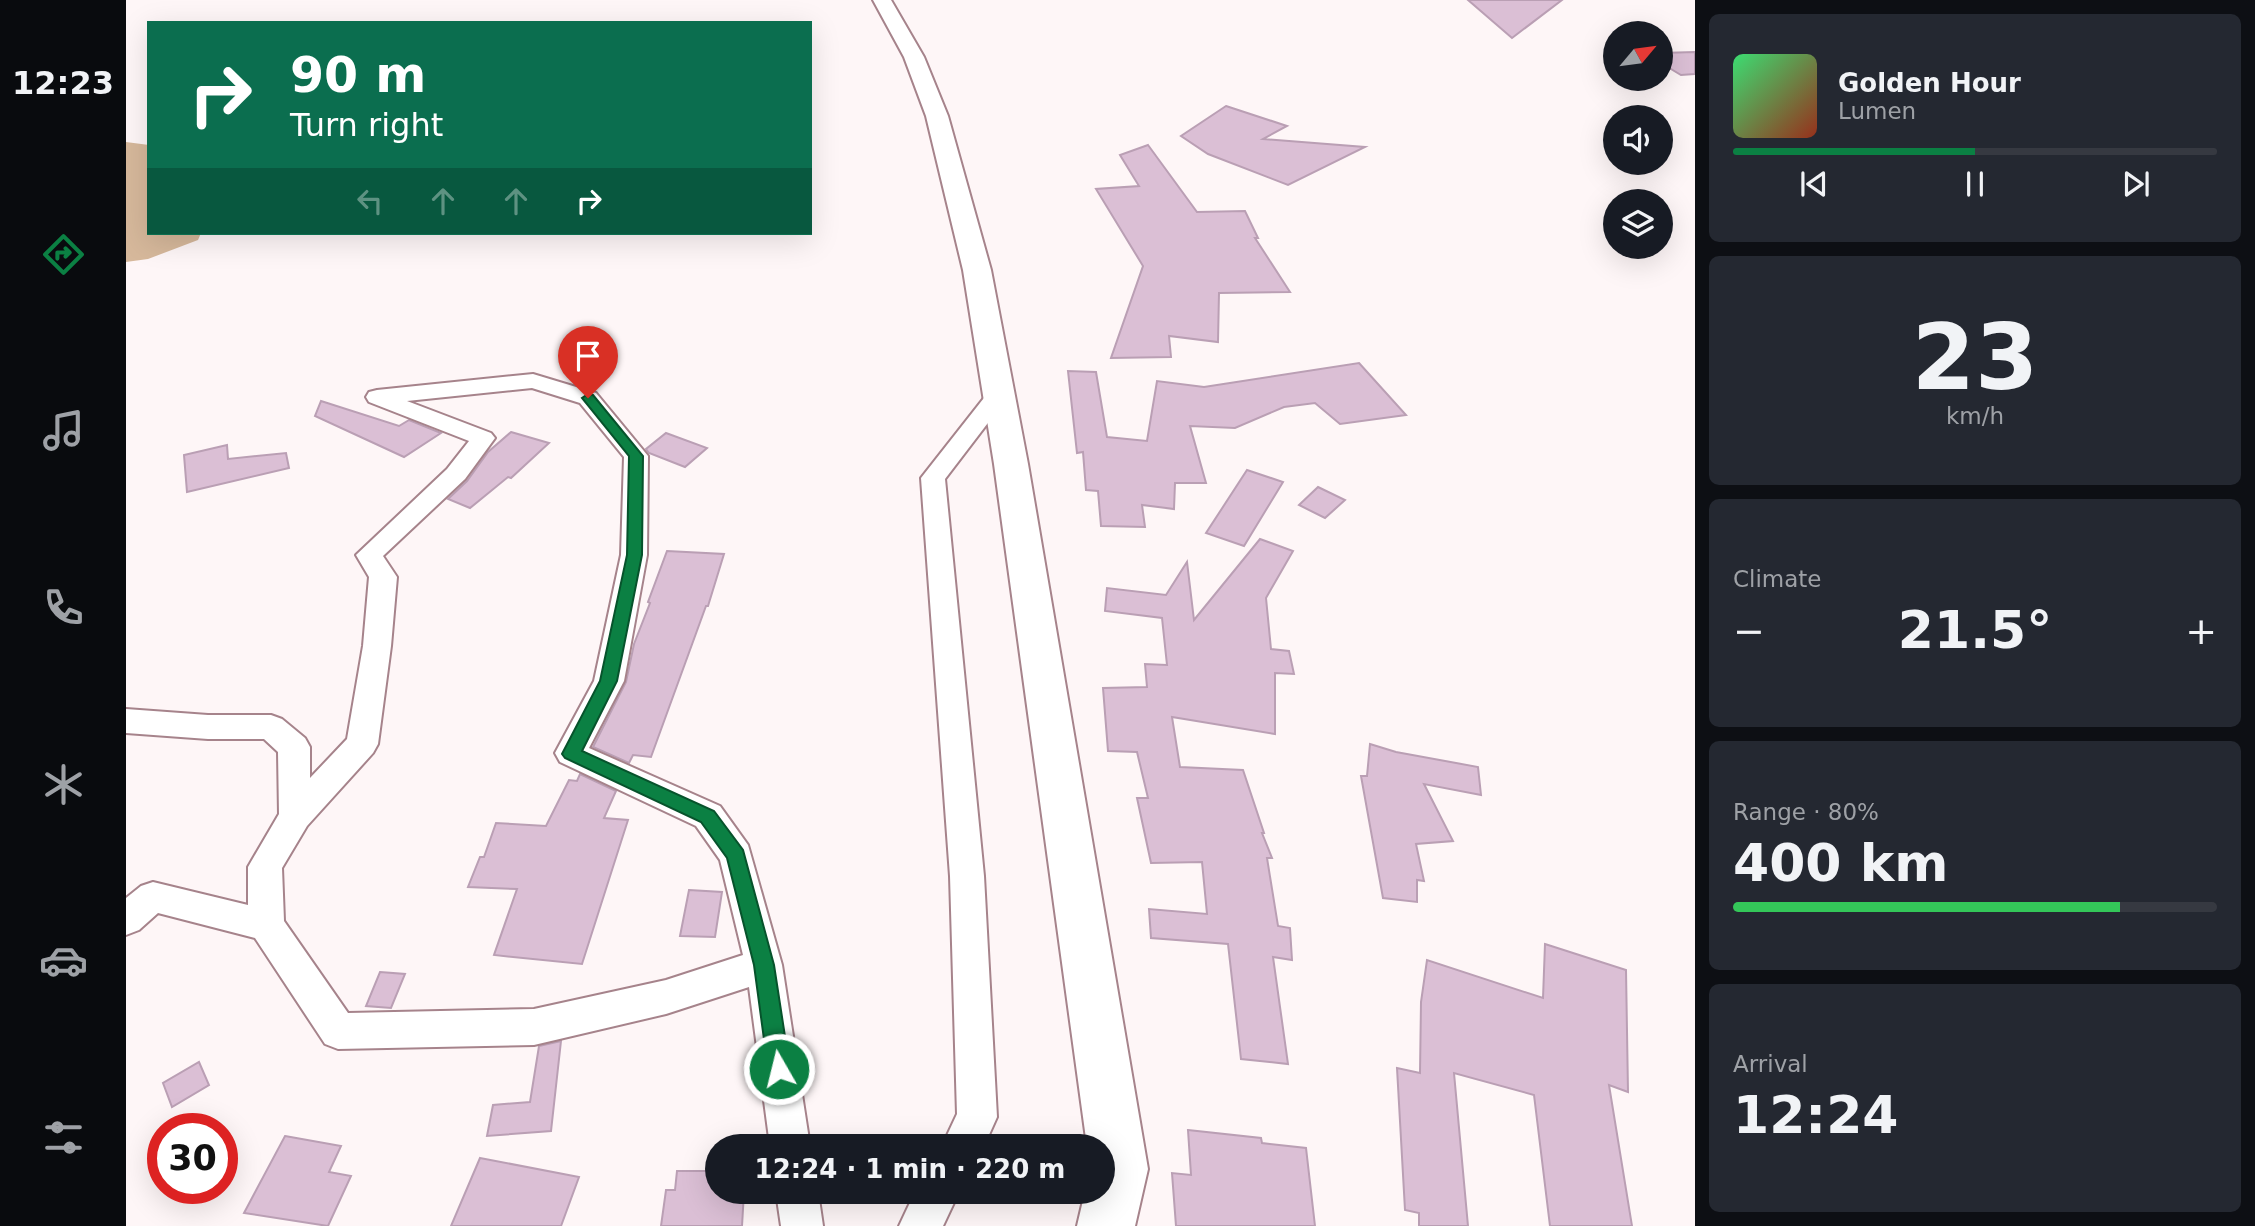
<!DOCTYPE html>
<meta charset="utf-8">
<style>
:root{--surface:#171b24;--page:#242831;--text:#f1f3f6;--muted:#9ea1a6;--line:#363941;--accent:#0b8043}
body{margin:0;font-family:"DejaVu Sans",sans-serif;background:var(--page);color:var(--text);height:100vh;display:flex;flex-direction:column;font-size:26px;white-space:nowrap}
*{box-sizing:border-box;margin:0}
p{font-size:23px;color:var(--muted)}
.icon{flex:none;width:38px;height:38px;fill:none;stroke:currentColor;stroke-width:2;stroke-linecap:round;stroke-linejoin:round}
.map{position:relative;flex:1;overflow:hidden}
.side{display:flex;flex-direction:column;gap:14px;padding:14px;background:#0d0f14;width:560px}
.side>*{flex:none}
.hud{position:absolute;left:21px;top:21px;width:665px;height:214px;border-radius:0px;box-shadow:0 7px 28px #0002;background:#0b6e4f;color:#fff;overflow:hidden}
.needle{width:46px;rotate:61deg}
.tools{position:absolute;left:1477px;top:21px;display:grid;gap:14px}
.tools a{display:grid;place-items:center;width:70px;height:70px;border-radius:50%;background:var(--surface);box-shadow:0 7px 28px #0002;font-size:35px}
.speed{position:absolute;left:21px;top:1113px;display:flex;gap:14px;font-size:35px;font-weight:700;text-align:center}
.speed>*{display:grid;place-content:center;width:91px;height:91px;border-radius:50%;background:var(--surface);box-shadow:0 7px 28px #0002;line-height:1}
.speed .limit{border:10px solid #d22;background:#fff;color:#111}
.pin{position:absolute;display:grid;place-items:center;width:60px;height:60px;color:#fff;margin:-72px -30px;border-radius:50% 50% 50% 0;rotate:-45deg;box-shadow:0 0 7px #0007}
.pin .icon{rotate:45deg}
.me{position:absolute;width:77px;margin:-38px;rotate:352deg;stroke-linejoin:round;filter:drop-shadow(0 0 5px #0008)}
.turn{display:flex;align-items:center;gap:24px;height:147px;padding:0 28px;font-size:32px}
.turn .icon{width:91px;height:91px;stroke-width:2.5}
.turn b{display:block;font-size:49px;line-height:60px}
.lanes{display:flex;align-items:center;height:66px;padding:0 28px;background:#0003;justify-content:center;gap:35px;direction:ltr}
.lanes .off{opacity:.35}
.big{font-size:52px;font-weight:800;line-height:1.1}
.side .widget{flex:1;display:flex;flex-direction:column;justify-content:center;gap:10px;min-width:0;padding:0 24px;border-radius:10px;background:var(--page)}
.side .dial{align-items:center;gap:0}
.dial b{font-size:91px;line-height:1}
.song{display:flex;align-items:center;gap:21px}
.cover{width:84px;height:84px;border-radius:10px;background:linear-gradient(135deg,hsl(140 70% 55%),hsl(10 70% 35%))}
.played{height:7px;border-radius:4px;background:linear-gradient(90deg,var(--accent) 50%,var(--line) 50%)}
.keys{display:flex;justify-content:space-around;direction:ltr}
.heat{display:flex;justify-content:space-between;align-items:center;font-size:38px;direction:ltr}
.charge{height:10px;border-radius:5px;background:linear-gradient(90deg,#34c759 80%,var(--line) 0)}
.trip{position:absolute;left:579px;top:1134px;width:410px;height:70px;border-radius:35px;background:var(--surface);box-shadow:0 7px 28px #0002;font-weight:800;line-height:70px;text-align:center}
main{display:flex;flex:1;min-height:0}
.tab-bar{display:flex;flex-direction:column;width:126px;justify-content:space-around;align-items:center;background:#090b0e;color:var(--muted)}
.tab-bar .icon{width:49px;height:49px}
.tab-bar .active{color:var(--accent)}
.tab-bar b{font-size:32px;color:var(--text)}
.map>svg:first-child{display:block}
.forest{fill:#d6b89b}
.building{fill:#dbbfd5;stroke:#ba9fb4;stroke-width:2}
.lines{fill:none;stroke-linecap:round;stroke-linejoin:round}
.street-casing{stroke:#a6838b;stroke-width:4}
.secondary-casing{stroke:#a6838b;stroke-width:4}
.street{fill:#fff;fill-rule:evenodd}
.secondary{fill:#fff;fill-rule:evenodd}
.route{fill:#0b8043;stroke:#07532c;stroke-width:2}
</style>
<main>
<nav class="tab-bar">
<b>12:23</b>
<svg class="icon active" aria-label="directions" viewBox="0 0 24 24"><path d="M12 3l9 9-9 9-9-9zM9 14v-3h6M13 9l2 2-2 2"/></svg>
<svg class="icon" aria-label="music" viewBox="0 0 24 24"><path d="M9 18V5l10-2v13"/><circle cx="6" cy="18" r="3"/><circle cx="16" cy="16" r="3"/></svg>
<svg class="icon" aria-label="phone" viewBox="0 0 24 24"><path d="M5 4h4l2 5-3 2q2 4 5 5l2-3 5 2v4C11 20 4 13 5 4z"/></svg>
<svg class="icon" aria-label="climate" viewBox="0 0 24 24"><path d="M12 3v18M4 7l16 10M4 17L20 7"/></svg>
<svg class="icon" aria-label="car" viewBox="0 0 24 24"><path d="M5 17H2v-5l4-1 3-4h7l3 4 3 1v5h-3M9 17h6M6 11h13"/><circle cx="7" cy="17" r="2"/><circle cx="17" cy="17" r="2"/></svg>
<svg class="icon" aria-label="filters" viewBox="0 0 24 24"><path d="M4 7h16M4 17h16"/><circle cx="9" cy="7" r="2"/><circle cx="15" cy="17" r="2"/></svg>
</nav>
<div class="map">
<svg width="1569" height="1226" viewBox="0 0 1569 1226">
<rect width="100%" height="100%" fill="#fef6f7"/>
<path class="forest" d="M0 142 23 145V233H75L72 240 22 259 0 262Z"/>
<g class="building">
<path d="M1342 0H1436L1386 38Z"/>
<path d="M1569 52V74L1555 75 1535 63V53Z"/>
<path d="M1100 106 1161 126 1137 139 1239 147 1162 185 1082 154 1055 136Z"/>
<path d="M1022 145 1071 212 1119 211 1132 238H1129L1164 292 1093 293 1092 342 1043 336 1045 357 985 358 1017 266 970 189 1013 186 994 155Z"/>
<path d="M1233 363 1280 415 1214 424 1189 403 1158 407 1109 428 1064 426 1080 483H1049L1048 509 1016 505 1019 527 975 526 972 491 960 490 957 452 951 453 942 371 970 372 981 437 1021 441 1031 381 1078 387Z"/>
<path d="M195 401 273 426 283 420 315 433 278 457 189 416Z"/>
<path d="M385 432 423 443 385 478 382 477 344 508 322 499 341 481 362 452Z"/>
<path d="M540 433 581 448 559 467 523 453 520 449Z"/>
<path d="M101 445 102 459 160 453 163 468 61 492 58 455Z"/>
<path d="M1121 470 1157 482 1118 546 1080 533Z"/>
<path d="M1192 487 1219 500 1199 518 1173 505Z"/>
<path d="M1134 539 1167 551 1140 598 1145 649 1163 651 1168 674 1149 673V734L1046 717 1054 767 1117 770 1138 833H1136L1146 858H1141L1152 926 1164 928 1166 960 1147 957 1162 1064 1115 1059 1102 944 1025 938 1023 909 1081 914 1076 862 1025 863 1011 798H1022L1011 752 982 751 977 688 1021 687 1019 664 1041 665 1036 618 979 611 981 588 1040 595 1061 562 1068 620Z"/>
<path d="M541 551 598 554 582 606H580L525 757 507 755 503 763 467 747 500 682 508 644 524 603 522 602Z"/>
<path d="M1244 744 1270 752 1352 767 1355 795 1298 784 1327 841 1290 844 1298 881 1291 880V902L1257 898 1235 776H1241Z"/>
<path d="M454 774 490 791 478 818 502 820 456 964 368 955 391 889 342 887 354 857H358L370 823 420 826 443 780 451 781Z"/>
<path d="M563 890 596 892 589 937 554 936Z"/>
<path d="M1419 944 1500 970 1502 1092 1483 1085 1506 1226H1424L1408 1095 1328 1073 1342 1226H1293V1213L1279 1210 1271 1068 1294 1073 1295 1002 1301 960 1417 998Z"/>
<path d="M254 972 279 974 265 1008 240 1006Z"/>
<path d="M435 1041 425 1131 361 1136 367 1105 404 1102 413 1046Z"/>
<path d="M73 1062 83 1085 46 1107 37 1083Z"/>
<path d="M1062 1130 1135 1138 1136 1143 1180 1148 1189 1226H1050L1046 1173 1065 1175Z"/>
<path d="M159 1136 215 1146 203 1172 225 1176 202 1226 118 1213Z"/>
<path d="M354 1158 453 1177 435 1226H325Z"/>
<path d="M551 1171H592V1192H618L616 1226H535L540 1190H549Z"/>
</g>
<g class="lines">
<g class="street-casing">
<g id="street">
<path d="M407 374 470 393 522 456 521 555 498 681 463 748 594 806 622 845 656 965 684 1146H644L623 987 540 1014 408 1045 212 1049 199 1044 129 938 32 913 13 930 0 935V898L15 886 27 882 122 905V867L153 814 152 752 138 739H82L0 733V709L82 715H145L156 719 179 738 184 747V778L221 739 237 646 243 577 230 555 321 469 343 441 243 402 240 397 243 392 251 390ZM406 388 454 403 498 457 495 555 468 681 429 753 434 762 570 826 594 860 617 955 540 980 408 1009 222 1013 158 921 156 868 181 826 247 753 252 744 265 646 271 577 257 556 339 479 369 438 365 433 281 401Z"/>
<path d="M873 387 881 389 884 394 819 479 858 876 871 1117 858 1146H816L831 1114 824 876 795 478 865 389Z"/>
<path d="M650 1192H692L697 1226H655Z"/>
<path d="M789 1192H833L817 1226H773Z"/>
</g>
</g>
<g class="secondary-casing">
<path id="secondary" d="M747 0H765L798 57 822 116 865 270 902 464 1022 1169 1009 1226H951L959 1192H976V1146H961L868 464 837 270 800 116 778 57Z"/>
</g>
<use href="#street" class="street"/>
<use href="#secondary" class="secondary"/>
</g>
<path class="route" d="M462 394 467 395 517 456 516 555 491 681 456 751 588 811 617 850 648 965 664 1069 661 1076 653 1079 645 1076 642 1069 628 965 601 858 575 822 439 758 436 754 474 681 501 555 503 456 456 398Z"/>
</svg>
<div class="tools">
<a><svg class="needle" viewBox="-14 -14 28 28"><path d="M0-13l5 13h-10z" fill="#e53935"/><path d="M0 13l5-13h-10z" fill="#9ea1a6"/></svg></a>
<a><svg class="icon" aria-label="sound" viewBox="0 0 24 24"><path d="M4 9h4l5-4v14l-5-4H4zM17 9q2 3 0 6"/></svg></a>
<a><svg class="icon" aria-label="layers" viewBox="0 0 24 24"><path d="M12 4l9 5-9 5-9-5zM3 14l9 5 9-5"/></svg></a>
</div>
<div class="speed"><div class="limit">30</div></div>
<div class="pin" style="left:462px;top:398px;background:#d93025"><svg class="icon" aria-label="arrive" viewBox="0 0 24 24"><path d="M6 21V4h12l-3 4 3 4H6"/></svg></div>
<svg class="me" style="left:653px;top:1069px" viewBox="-20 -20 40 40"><circle r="17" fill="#0b8043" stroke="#fff" stroke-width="3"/><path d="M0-11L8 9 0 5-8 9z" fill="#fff"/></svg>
<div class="trip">12:24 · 1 min · 220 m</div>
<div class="hud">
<div class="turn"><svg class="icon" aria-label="right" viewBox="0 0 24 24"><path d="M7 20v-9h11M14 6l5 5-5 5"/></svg><div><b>90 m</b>Turn right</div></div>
<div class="lanes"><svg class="icon off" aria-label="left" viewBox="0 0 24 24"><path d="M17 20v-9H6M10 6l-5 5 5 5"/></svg><svg class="icon off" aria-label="ahead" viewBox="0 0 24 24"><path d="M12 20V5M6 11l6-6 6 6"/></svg><svg class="icon off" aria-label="ahead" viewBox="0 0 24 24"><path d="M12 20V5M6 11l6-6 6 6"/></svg><svg class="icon" aria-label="right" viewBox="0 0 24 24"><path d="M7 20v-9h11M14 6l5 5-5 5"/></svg></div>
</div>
</div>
<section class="side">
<div class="widget">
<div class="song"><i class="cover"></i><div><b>Golden Hour</b><p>Lumen</p></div></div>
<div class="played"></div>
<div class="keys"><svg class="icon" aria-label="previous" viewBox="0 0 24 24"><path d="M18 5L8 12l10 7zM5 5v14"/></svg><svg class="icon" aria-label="pause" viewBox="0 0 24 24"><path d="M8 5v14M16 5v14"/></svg><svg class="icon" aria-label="next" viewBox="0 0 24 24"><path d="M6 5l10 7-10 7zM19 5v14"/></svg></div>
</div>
<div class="widget dial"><b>23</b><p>km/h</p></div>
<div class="widget"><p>Climate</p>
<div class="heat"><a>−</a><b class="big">21.5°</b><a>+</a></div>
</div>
<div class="widget"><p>Range · 80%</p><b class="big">400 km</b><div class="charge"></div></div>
<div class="widget"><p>Arrival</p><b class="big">12:24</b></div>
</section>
</main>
